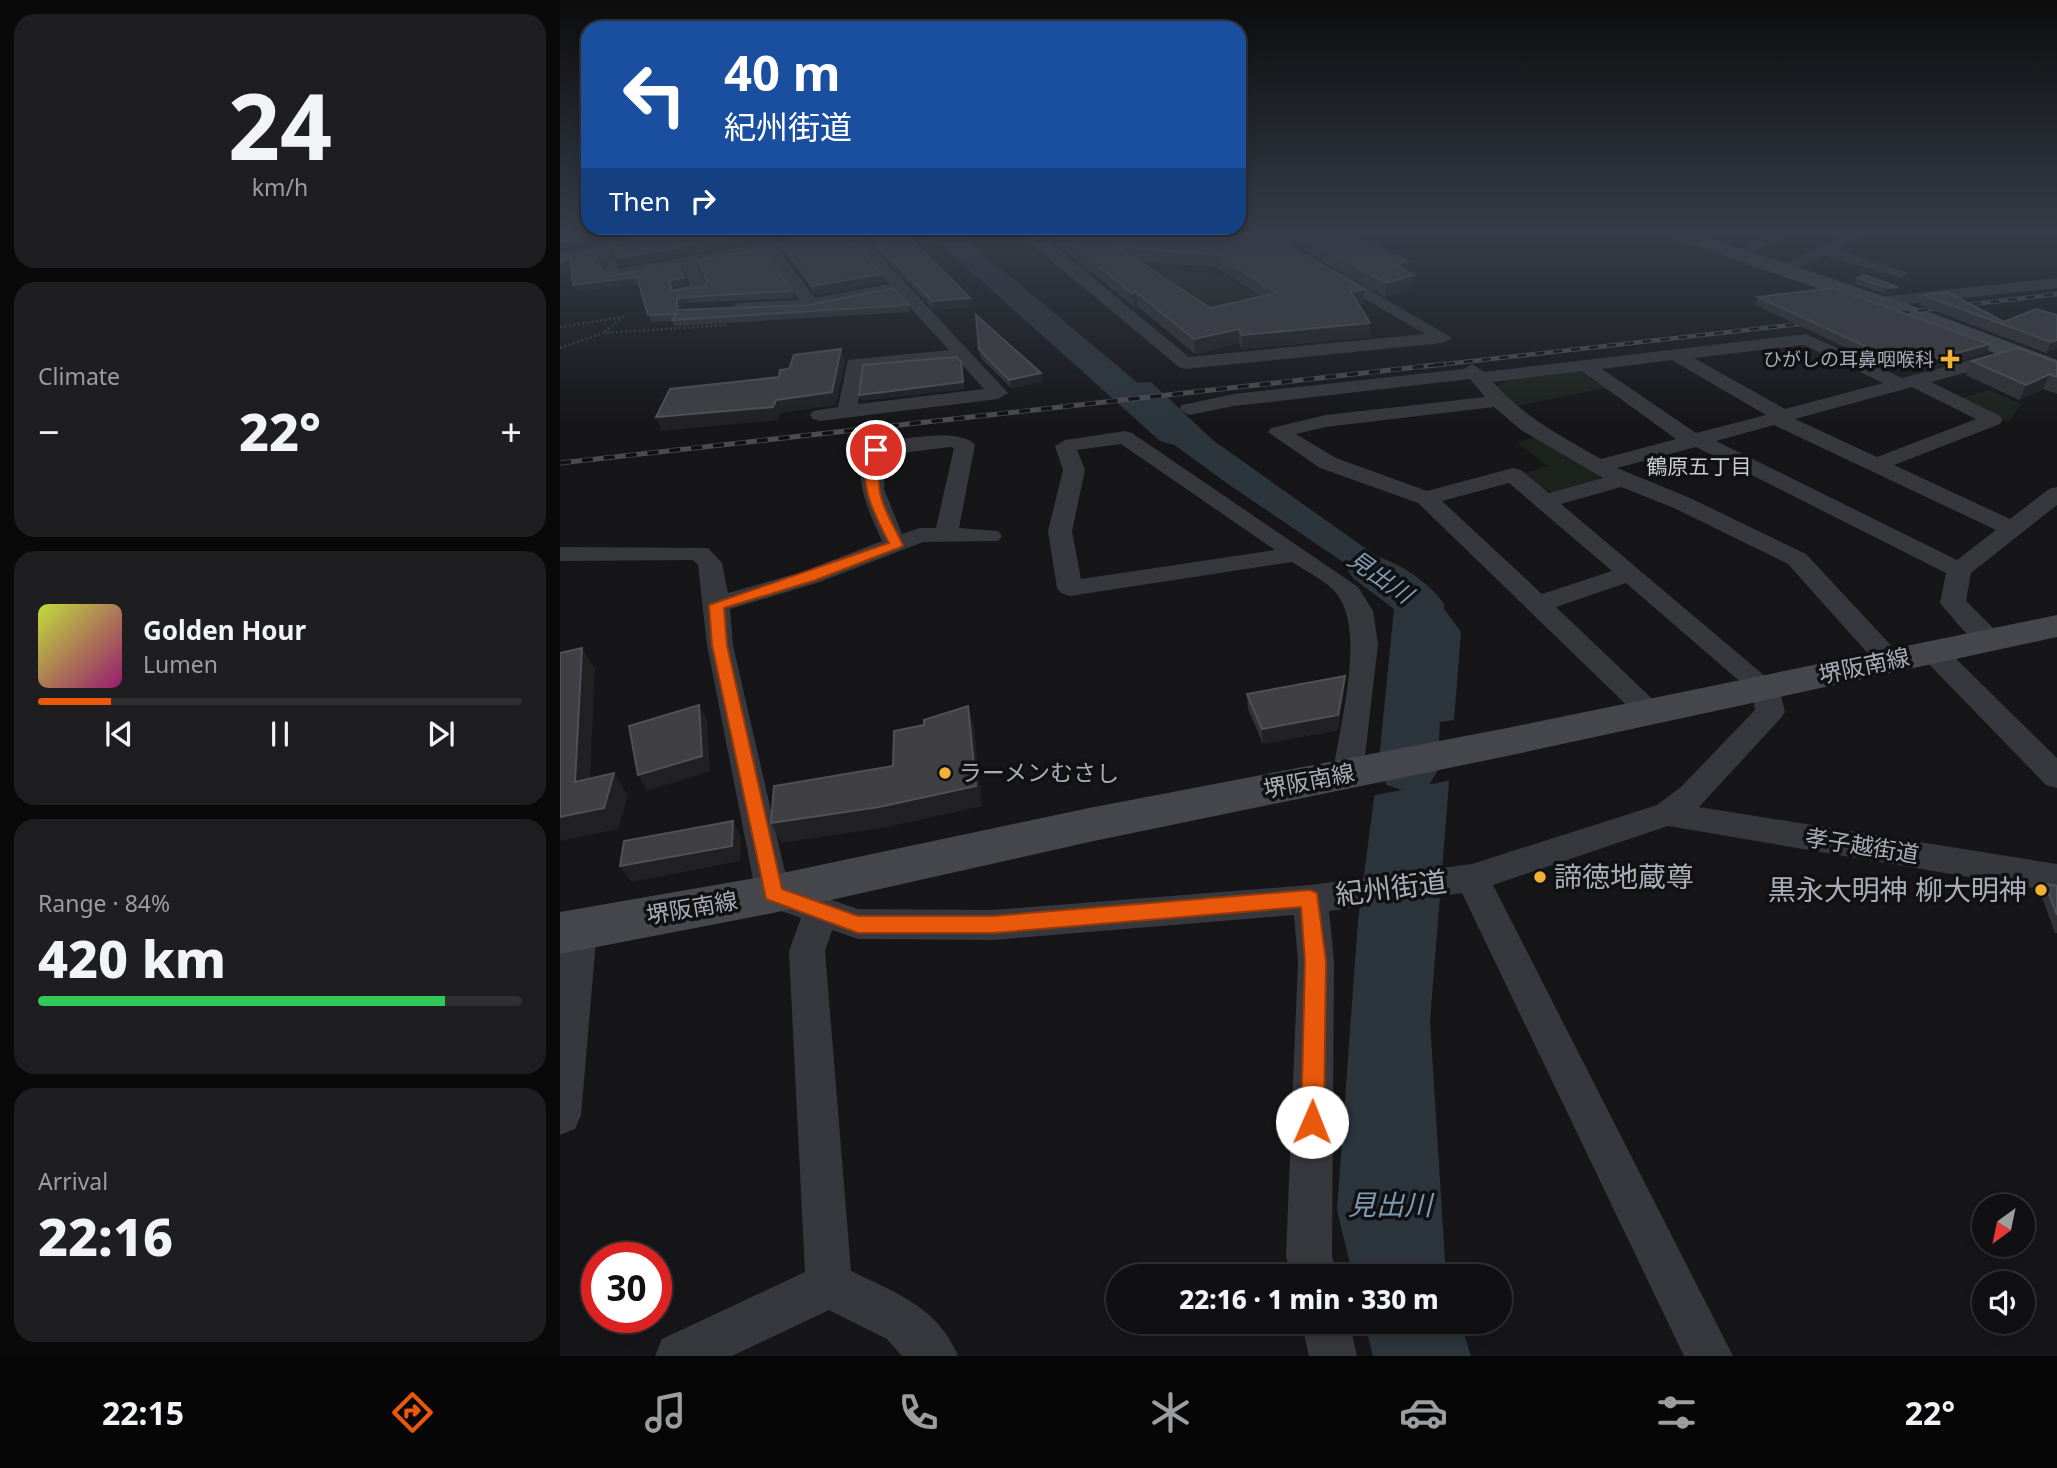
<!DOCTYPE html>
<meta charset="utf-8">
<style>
:root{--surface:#101012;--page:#1e1e20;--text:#f1f3f6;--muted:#9c9d9f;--line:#303032;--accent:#ea580c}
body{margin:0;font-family:"Noto Sans","Noto Sans JP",sans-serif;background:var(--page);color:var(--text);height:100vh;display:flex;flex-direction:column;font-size:26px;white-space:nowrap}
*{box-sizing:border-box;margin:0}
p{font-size:23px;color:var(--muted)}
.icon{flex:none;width:38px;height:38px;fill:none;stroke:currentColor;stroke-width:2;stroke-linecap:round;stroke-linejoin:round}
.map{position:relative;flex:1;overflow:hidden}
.sheet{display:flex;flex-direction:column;gap:14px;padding:14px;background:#09090a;width:560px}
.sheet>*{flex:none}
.banner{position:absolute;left:21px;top:21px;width:665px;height:214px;border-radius:21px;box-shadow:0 4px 10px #0003,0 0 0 2px var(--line);background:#1a4fa0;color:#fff;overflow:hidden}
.needle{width:46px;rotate:213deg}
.tools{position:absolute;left:1412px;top:1194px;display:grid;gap:14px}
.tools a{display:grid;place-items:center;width:63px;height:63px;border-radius:50%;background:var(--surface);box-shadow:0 4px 10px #0003,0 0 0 2px var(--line);font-size:35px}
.speed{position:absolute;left:21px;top:1242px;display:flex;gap:14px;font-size:35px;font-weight:700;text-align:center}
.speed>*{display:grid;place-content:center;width:91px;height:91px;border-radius:50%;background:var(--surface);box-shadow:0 4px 10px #0003,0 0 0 2px var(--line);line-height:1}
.speed .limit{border:10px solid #d22;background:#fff;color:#111}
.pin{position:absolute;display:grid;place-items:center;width:60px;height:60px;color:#fff;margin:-30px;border:4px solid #fff;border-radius:50%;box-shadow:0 2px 7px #0007}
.me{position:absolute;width:77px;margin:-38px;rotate:1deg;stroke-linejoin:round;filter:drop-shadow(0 0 5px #0008)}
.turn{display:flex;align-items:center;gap:24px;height:147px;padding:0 28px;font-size:32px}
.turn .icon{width:91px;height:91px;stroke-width:2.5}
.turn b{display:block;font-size:49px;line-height:60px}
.then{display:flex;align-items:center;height:66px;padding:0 28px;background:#0003;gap:14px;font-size:26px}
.big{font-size:52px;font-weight:800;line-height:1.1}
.sheet .tile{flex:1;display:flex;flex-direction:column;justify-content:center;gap:10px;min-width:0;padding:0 24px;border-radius:21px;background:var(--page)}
.sheet .dial{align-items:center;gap:0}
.dial b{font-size:91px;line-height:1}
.song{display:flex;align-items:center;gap:21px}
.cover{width:84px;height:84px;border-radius:10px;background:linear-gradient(135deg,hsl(70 70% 55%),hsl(320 70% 35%))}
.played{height:7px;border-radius:4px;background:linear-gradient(90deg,var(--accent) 15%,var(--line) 15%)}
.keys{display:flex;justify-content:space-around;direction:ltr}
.heat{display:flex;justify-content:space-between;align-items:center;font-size:38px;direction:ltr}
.charge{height:10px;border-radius:5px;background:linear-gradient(90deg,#34c759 84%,var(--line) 0)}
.trip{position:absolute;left:546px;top:1264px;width:406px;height:70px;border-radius:35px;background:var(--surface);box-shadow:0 4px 10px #0003,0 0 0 2px var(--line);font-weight:800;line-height:70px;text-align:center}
.tab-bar{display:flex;height:112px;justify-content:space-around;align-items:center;background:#060607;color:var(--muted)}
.tab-bar .icon{width:49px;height:49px}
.tab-bar .selected{color:var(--accent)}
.tab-bar b{font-size:32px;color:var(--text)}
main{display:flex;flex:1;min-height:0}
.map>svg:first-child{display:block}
.green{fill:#1c231d}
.water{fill:#2c353c}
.pier{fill:#161618}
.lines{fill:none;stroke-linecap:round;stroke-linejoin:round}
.river{fill:#2c353c;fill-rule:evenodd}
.path{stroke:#3d3f44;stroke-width:2.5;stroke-dasharray:2 2.5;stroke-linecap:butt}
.minor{fill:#37383d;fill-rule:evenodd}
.secondary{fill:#45474d;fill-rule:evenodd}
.rail-far1-casing{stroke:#4a4c52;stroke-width:4.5}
.rail-casing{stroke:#4a4c52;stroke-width:5}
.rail-far1{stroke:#111113;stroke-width:2.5;stroke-dasharray:9;stroke-linecap:butt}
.rail{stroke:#111113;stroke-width:3.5;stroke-dasharray:11;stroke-linecap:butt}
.wall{fill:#323236;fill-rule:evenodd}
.shaded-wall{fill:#212124}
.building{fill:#3f3f44;stroke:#4f5156;stroke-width:2;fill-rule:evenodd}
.route{fill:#ea580c;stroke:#983908;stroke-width:2}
.poi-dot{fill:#f2b134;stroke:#111113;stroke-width:2.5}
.labels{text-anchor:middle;stroke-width:7;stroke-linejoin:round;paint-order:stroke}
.far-poi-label{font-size:19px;fill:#a8adb8;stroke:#111113;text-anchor:end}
.far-neighbourhood-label{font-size:21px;fill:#c9ccd4;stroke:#111113}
.street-label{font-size:23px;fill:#a8adb8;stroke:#111113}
.poi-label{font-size:23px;fill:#a8adb8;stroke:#111113;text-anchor:start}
.water-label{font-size:24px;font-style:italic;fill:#7f9bb3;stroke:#111113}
.near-poi-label{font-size:28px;fill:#a8adb8;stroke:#111113;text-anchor:start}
.near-street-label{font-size:28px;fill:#a8adb8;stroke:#111113}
.near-water-label{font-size:28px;font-style:italic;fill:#7f9bb3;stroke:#111113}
</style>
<main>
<section class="sheet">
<div class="tile dial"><b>24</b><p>km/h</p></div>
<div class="tile"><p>Climate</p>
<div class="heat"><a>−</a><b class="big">22°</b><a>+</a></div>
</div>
<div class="tile">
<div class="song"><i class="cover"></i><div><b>Golden Hour</b><p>Lumen</p></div></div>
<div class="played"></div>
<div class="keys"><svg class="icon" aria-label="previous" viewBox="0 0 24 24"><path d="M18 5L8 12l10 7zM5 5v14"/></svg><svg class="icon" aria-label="pause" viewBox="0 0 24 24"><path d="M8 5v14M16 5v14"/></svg><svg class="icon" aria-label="next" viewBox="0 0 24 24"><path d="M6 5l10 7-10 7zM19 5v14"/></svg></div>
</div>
<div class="tile"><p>Range · 84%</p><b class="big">420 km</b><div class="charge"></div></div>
<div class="tile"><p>Arrival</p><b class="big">22:16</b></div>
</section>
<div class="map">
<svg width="1497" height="1356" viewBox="0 0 1497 1356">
<rect width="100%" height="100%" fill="#161618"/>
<g class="green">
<path d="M530 235H573L621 270 663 275 741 323 665 329Z"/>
<path d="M1022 369 1049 387 956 406 934 388 950 378Z"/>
<path d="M1429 390 1461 404 1449 422 1402 398Z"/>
<path d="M980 436 1040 476 1039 481C999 494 998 503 965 473L988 466 957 442Z"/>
</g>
<g class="water">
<path d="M591 382 654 441 877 599 901 632 870 1021 886 1276H793L777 1210 798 921 825 714 866 685 871 637 848 606 665 482 575 416 540 384Z"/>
<path d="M804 1321H900L911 1356H813Z"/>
</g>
<path class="pier" d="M898 719 892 780 811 796 819 733Z"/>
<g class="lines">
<g class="river">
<path d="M370 235H401L628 425 634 433 628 441 614 445 600 441Z"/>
<path d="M811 555C837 561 869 582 884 604L878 770 869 785 848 792 827 785 818 770 834 609 794 579 787 569 794 559Z"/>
</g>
<g class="path">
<path d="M0 327 63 317 43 333"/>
<path d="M0 348 43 333 167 325"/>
</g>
<g class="minor">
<path d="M84 235H108L50 251 60 269 249 235H277L270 239 218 249 255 298 329 284 286 235H301L448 393 438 399 260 421 253 419 250 415 253 411 278 407 288 360 389 350 336 292 251 309 172 312 170 308 178 303 239 300 205 252 137 264 147 288 145 291 114 295V289L130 285 122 267 55 280 49 278 37 254 0 263V253ZM398 360 424 389 298 404 303 369Z"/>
<path d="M467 235H481L629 357 865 334 766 276 764 273 772 268 892 338 883 343 625 369 619 367 469 242Z"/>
<path d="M1210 235H1228L1184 256 1179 258 1171 253Z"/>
<path d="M1285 235H1303L1277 249 1348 273 1340 278 1264 255 1229 271H1219L1216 268Z"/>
<path d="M1497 278V288L1319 307 1311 302 1319 297Z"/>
<path d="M1246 334 1342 378 1445 351 1454 356 1451 360 1371 382 1440 416 1443 420 1440 424 1334 465 1450 519 1489 489 1497 487V505L1411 573 1406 601 1439 634 1443 640 1439 646C1416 652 1399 624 1384 608L1380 603 1386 573 1136 447 1057 468 1130 498 1246 554 1340 655 1344 661 1340 667 1330 670 1320 667 1228 564 1114 508 1061 487 1001 504 1219 688 1225 712 1220 719 1139 807 1497 864V892L1108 826 933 885 1173 1356H1124L902 893 769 911 774 961 772 1256 777 1276H731L726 1256 738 961 734 915 433 940 298 939 272 930 265 951 291 1271C336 1293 378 1307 398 1356H342L327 1339 269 1310 172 1356H95L102 1339 245 1272 229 951 241 918 201 904 196 894 147 645 138 565 133 560 0 561V547L148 548 162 563 168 593 242 572 322 541C310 514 289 474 309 446 330 440 402 426 415 445L399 528 438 531 442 536 438 541 363 542 260 582 170 609 173 645 228 885 298 909 433 910 750 885 912 864 1097 805 1121 787 1195 710 1192 692 1066 583 996 607 1106 712 1101 719 1091 722 1081 719 858 503 760 468 708 432 711 428 766 415 925 397 910 379 674 406 629 415 619 409 622 405 674 394 904 369 912 364 924 372ZM1244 345 1323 383 1225 409 1134 358ZM1112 360 1206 415 1136 433 1042 369ZM1022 371 1116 439 1041 459C1001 436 964 417 933 382ZM1352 387 1416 419 1317 457 1235 419ZM934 407 961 430 1043 478 989 493 961 470 953 468 867 491 776 458 736 434 766 427ZM1214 425 1436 530 1397 560 1156 441ZM391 447 394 448 376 528H360L342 534 324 489 326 455ZM949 483 1052 571 982 594 882 501Z"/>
<path d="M565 431 572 433 798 587 813 611 818 644 803 773 799 781 788 784 777 781 773 773C779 727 807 630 776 593 766 581 746 571 732 562L510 596 501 593 497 588 488 531 503 470 495 446 505 440ZM561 444 715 550 521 579 512 531 525 470 517 450Z"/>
<path d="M1373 643 1383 646 1497 758V788L1486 785 1363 658 1359 652 1363 646Z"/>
<path d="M19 914 32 918 37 929 21 1115 15 1129 0 1135V939L6 918Z"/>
<path d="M741 1321H789L797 1356H749Z"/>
</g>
<g class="secondary">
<path d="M1113 235H1141L1356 307 1497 360V377L1340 317 1116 239Z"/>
<path d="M1497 615V637L947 756 529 842 213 913 0 954V912L213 875 529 808 947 728Z"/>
</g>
<g class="rail-far1-casing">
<g id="rail-far1">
<path d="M1323 315 1497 294"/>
<path d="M868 366 1257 322"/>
</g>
</g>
<g class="rail-casing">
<path id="rail" d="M0 463 884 364"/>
</g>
<use href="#rail-far1" class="rail-far1"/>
<use href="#rail" class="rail"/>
</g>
<g class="wall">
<path d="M303 235H347L410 298 411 307 374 310Z"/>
<path d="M486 235H711L804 303 799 304 810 337 682 349 679 343 635 354 577 306 574 307 487 236ZM580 262 656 267 701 297 650 308Z"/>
<path d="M717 235H789L848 272 853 289 825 297Z"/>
<path d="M220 242 324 282 256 295 223 251Z"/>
<path d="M0 256 10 262 51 276 126 283 112 287 113 291H232L234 298 128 303 120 306V309L349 305 350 312 114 326 112 321 91 322 79 284 15 291 10 264 7 270 0 271Z"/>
<path d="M1297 278 1338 287 1335 293 1325 294 1295 284Z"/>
<path d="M1363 295 1444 322 1497 315V348L1486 353 1359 305Z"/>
<path d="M1198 297 1426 353 1360 371 1333 357 1317 362 1195 305Z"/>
<path d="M1458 348 1497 377V394L1483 389 1459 400 1406 375 1412 361Z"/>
<path d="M419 349 483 381 451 388 421 358Z"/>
<path d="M785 676 784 691 778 730 703 744 688 709 687 694Z"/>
<path d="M1485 884 1497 886V933H1495L1480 892Z"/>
</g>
<g class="shaded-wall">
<path d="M19 235H27L21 246 0 251V242Z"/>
<path d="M188 235H236L61 266 58 258Z"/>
<path d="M7 255 11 263 7 270 0 271V262Z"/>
<path d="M848 261 847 274 834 265Z"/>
<path d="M322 274 324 282 256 295 253 286Z"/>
<path d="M854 275 853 289 825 297 826 283Z"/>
<path d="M77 277 79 284 15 291 13 285Z"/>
<path d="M124 277 126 283 112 287 114 298 109 281Z"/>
<path d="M1338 287 1335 293 1325 294 1327 288Z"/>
<path d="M804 289V303L791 306V292Z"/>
<path d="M576 292 577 306 574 307 572 293Z"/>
<path d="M125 297 128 303 120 306V316L117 310V299Z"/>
<path d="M410 298 411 307 374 310 372 301Z"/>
<path d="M810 323V337L682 349V335Z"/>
<path d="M679 329V343L635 354 634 339Z"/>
<path d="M1497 340V348L1486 353 1491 342Z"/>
<path d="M1430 344 1426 353 1360 371 1363 362Z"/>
<path d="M281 349 285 362 276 405 220 413 218 420 102 431 96 417 216 400Z"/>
<path d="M1336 349 1333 357 1317 362 1320 353Z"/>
<path d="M401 362 405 389 301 401 299 395Z"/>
<path d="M481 373 483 381 451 388 449 380Z"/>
<path d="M1490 374 1483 389 1459 400 1466 385Z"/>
<path d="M22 648 35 669 29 803 15 782Z"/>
<path d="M785 676 784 691 778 730 703 744 702 729Z"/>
<path d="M139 705 147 720 150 771 87 791 78 775Z"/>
<path d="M408 706 414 726 422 806 327 827 221 843 211 823 319 807Z"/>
<path d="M54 773 68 795 58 829 0 841V817Z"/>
<path d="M173 821 181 837 180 861 71 882 60 866Z"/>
</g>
<g class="building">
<path d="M0 235H19L17 238 0 242Z"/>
<path d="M98 235H188L58 258 50 244Z"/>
<path d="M262 235H288L322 274 253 286 220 242Z"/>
<path d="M309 235H347L410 298 372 301Z"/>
<path d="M499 235H711L804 289 791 292 810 323 682 335 679 329 634 339 576 292 572 293ZM557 247 655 254 717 293 650 308Z"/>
<path d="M739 235H789L848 261 834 265 854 275 826 283Z"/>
<path d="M202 249 232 291 125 297 117 299V310L249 305 333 288 349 305 112 320 117 314 88 315 77 277 13 285 10 256 33 251 44 273 51 276 118 264 124 277 109 281 112 291 145 286 147 281 138 260Z"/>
<path d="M7 255 3 262H0V256Z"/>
<path d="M1304 275 1338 287 1327 288 1297 278Z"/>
<path d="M1273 288 1430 344 1363 362 1336 349 1320 353 1198 297Z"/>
<path d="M1387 292 1444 322 1476 309 1497 315V340L1491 342 1363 295Z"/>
<path d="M416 315 481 373 449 380 419 349Z"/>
<path d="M1458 348 1497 362V377L1490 374 1466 385 1412 361Z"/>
<path d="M281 349 272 392 216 400 213 407 96 417 110 389 219 377 220 370 229 369 234 355Z"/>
<path d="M396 357 401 362 403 382 299 395 303 365Z"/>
<path d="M22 648 15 782 54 773 44 808 0 817V653Z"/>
<path d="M785 676 778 715 702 729 687 694Z"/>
<path d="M139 705 142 756 78 775 69 726Z"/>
<path d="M408 706 416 786 319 807 211 823 214 786 333 766 334 731 364 725V720Z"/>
<path d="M173 821 172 846 60 866 64 841Z"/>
<path d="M1485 884 1497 886V915Z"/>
</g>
<linearGradient id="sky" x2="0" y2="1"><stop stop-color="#0c0c0d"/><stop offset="0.55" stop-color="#363c48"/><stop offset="1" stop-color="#363c48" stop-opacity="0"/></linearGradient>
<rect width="1497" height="424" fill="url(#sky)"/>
<path class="route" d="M311 447 322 450C313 495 323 505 343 545L341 547 256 580 164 608 167 645 222 889 298 916H433L750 890 757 893 766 961 764 1122 761 1130 752 1133 744 1130 741 1122 745 961 741 907 433 933H298L206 899 152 645 149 605 329 543C313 511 296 482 311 447Z"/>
<g class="poi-dot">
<path d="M1386.5 348.5h7v7h7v7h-7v7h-7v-7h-7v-7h7z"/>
<circle cx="385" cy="773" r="7"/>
<circle cx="980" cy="877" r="7"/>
<circle cx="1481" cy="890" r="7"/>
</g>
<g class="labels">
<g class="far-poi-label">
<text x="1374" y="366">ひがしの耳鼻咽喉科</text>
</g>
<g class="far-neighbourhood-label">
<text x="1139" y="474">鶴原五丁目</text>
</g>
<g class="street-label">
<text transform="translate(1304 666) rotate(-12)" y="8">堺阪南線</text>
<text transform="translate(749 781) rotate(-11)" y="8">堺阪南線</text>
<text transform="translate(1302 846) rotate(9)" y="8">孝子越街道</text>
<text transform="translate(132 908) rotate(-10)" y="8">堺阪南線</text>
</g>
<g class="poi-label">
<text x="399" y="781">ラーメンむさし</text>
</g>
<g class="water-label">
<text transform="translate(820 577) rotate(35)" y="8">見出川</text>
</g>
<g class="near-poi-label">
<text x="994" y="887">諦徳地蔵尊</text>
<text x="1467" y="900" text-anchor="end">黒永大明神 柳大明神</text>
</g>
<g class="near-street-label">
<text transform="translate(831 888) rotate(-7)" y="10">紀州街道</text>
</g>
<g class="near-water-label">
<text x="830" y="1215">見出川</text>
</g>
</g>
</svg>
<div class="tools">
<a><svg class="needle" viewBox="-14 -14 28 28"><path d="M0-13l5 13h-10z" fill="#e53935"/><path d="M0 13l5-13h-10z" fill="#9c9d9f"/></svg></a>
<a><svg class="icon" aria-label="sound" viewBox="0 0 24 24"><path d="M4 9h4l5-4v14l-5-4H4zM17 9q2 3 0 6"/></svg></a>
</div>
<div class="speed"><div class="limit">30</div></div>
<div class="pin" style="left:316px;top:450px;background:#d93025"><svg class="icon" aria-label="arrive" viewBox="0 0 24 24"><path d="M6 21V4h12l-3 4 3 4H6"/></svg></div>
<svg class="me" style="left:752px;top:1122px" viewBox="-20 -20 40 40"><circle r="19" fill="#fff"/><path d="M0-13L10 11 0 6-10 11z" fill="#ea580c"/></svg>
<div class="trip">22:16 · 1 min · 330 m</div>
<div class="banner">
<div class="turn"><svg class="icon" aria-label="left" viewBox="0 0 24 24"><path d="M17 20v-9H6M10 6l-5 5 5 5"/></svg><div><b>40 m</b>紀州街道</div></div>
<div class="then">Then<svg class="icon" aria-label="right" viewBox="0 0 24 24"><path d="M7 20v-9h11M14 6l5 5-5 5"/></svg></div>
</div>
</div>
</main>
<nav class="tab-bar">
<b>22:15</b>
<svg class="icon selected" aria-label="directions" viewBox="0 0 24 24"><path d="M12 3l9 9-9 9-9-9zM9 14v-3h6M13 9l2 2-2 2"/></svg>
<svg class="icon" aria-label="music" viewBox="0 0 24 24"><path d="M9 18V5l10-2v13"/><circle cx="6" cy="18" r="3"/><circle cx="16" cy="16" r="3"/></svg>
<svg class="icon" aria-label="phone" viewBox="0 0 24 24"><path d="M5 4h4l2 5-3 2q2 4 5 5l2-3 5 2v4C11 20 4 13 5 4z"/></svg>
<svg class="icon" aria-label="climate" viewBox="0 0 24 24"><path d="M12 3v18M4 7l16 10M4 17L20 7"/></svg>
<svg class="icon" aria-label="car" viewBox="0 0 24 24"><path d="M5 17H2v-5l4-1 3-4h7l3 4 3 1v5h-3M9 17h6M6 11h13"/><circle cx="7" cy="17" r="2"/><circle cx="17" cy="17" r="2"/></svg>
<svg class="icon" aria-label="filters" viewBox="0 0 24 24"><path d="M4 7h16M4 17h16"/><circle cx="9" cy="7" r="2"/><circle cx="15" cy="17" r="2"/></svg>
<b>22°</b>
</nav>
